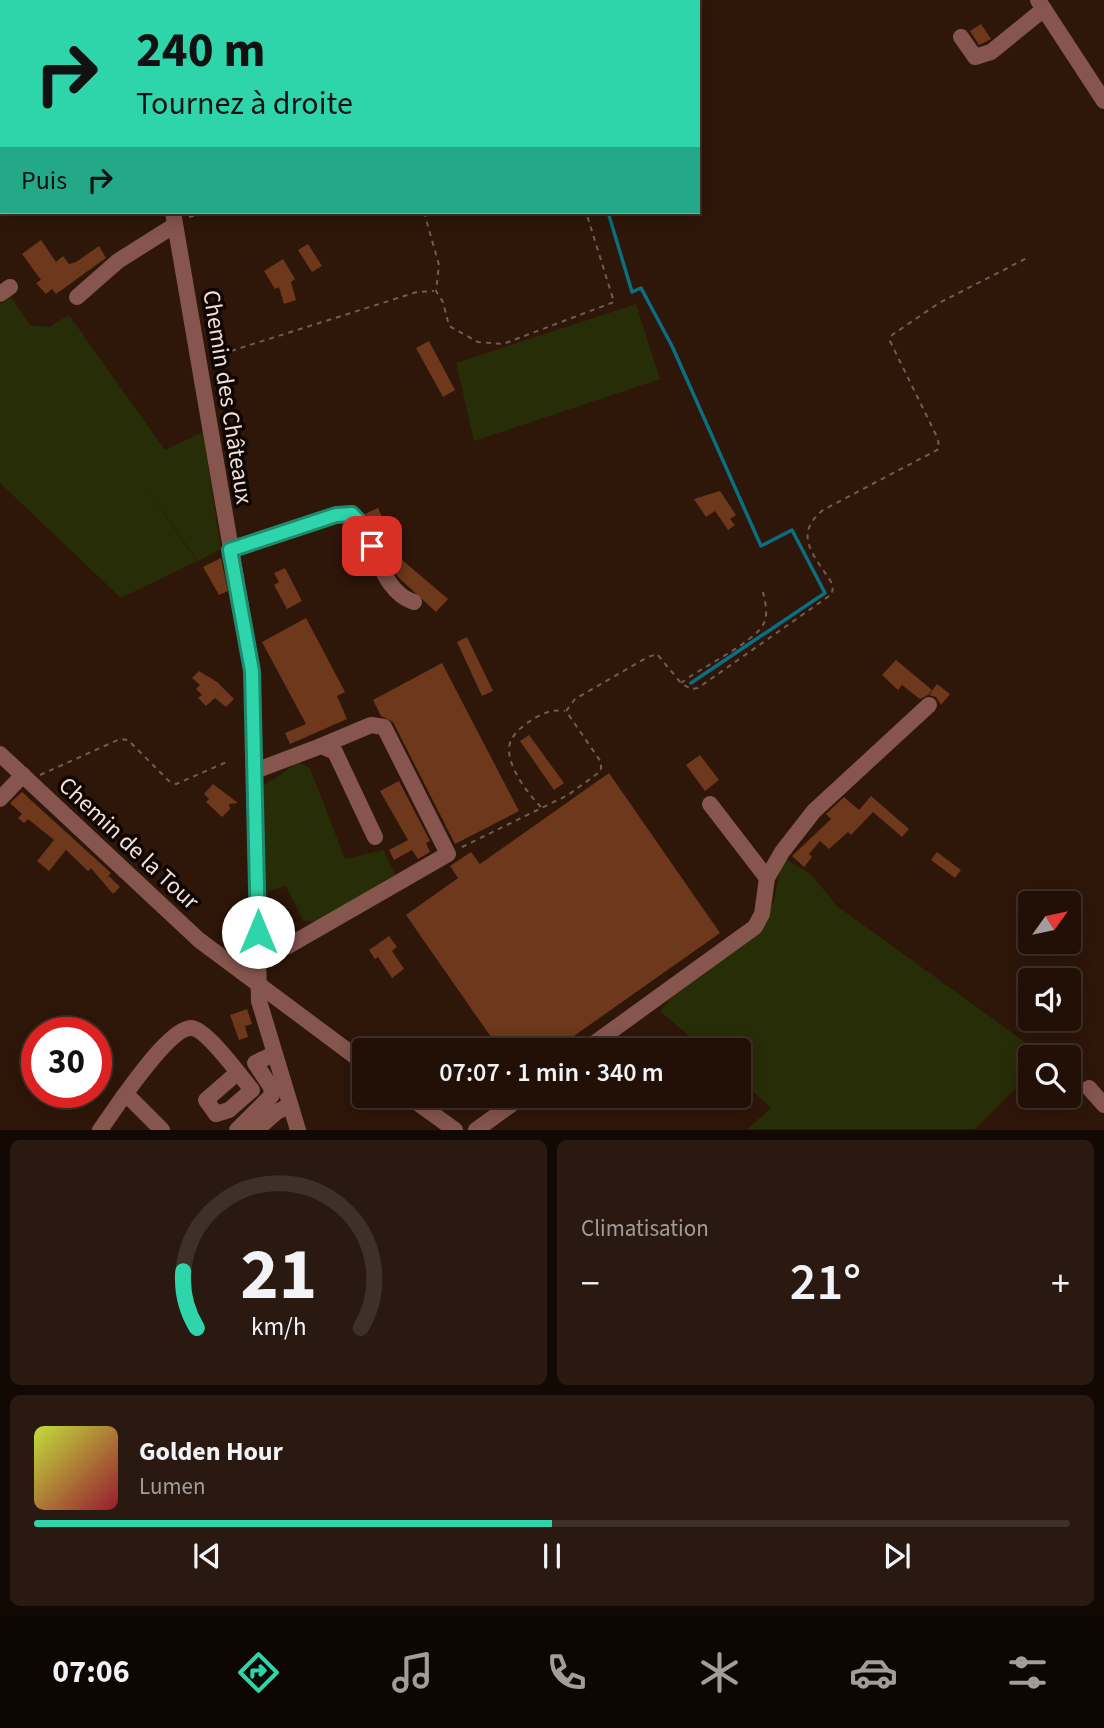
<!DOCTYPE html>
<html lang="fr">
<meta charset="utf-8">
<style>
:root{--surface:#221007;--page:#2a1911;--text:#f1f3f6;--muted:#a29d9b;--line:#3f3028;--accent:#2ed4aa}
body{margin:0;font-family:"Source Sans 3",sans-serif;background:var(--page);color:var(--text);height:100vh;display:flex;flex-direction:column;font-size:26px;white-space:nowrap}
*{box-sizing:border-box;margin:0}
p{font-size:23px;color:var(--muted)}
.icon{flex:none;width:38px;height:38px;fill:none;stroke:currentColor;stroke-width:2;stroke-linecap:round;stroke-linejoin:round}
.map{position:relative;height:1130px;overflow:hidden}
.sheet{display:flex;flex-direction:column;gap:10px;padding:10px;background:#130904;flex:1}
.sheet>*{flex:none}
.guide{position:absolute;left:0px;top:0px;width:700px;height:214px;box-shadow:0 4px 18px #0003,0 0 0 2px var(--line);background:#2ed4aa;color:#111;overflow:hidden}
.needle{width:46px;rotate:57deg}
.buttons{position:absolute;left:1018px;top:891px;display:grid;gap:14px}
.buttons a{display:grid;place-items:center;width:63px;height:63px;border-radius:7px;background:var(--surface);box-shadow:0 4px 18px #0003,0 0 0 2px var(--line);font-size:35px}
.speed{position:absolute;left:21px;top:1017px;display:flex;gap:14px;font-size:35px;font-weight:700;text-align:center}
.speed>*{display:grid;place-content:center;width:91px;height:91px;border-radius:50%;background:var(--surface);box-shadow:0 4px 18px #0003,0 0 0 2px var(--line);line-height:1}
.speed .limit{border:10px solid #d22;background:#fff;color:#111}
.pin{position:absolute;display:grid;place-items:center;width:60px;height:60px;color:#fff;margin:-30px;border-radius:14px;box-shadow:0 4px 10px #0006}
.me{position:absolute;width:77px;margin:-38px;rotate:0deg;stroke-linejoin:round;filter:drop-shadow(0 0 5px #0008)}
.turn{display:flex;align-items:center;gap:24px;height:147px;padding:0 21px;font-size:32px}
.turn .icon{width:91px;height:91px;stroke-width:2.5}
.turn b{display:block;font-size:49px;line-height:60px}
.then{display:flex;align-items:center;height:66px;padding:0 21px;background:#0003;gap:14px;font-size:26px}
.big{font-size:52px;font-weight:600;line-height:1.1}
.sheet .widget{flex:1;display:flex;flex-direction:column;justify-content:center;gap:10px;min-width:0;padding:0 24px;border-radius:10px;background:var(--page)}
.sheet .dial{align-items:center;gap:0}
.dial svg{height:182px;overflow:visible;fill:none;stroke:var(--line);stroke-width:7;stroke-linecap:round;text-anchor:middle}
.dial text{fill:var(--text);stroke:none}
.song{display:flex;align-items:center;gap:21px}
.cover{width:84px;height:84px;border-radius:10px;background:linear-gradient(135deg,hsl(70 70% 55%),hsl(350 70% 35%))}
.played{height:7px;border-radius:4px;background:linear-gradient(90deg,var(--accent) 50%,var(--line) 50%)}
.keys{display:flex;justify-content:space-around;direction:ltr}
.heat{display:flex;justify-content:space-between;align-items:center;font-size:38px;direction:ltr}
.sheet .tiles{flex:1;display:grid;gap:10px;grid-template-columns:1fr 1fr}
.widget:last-child{grid-column:span 2}
.trip{position:absolute;left:352px;top:1038px;width:399px;height:70px;border-radius:7px;background:var(--surface);box-shadow:0 4px 18px #0003,0 0 0 2px var(--line);font-weight:600;line-height:70px;text-align:center}
.menu{display:flex;height:112px;justify-content:space-around;align-items:center;background:#0e0603;color:var(--muted)}
.menu .icon{width:49px;height:49px}
.menu .active{color:var(--accent)}
.menu b{font-size:32px;color:var(--text)}
.map>svg:first-child{display:block}
.green{fill:#272d07}
.lines{fill:none;stroke-linecap:round;stroke-linejoin:round}
.stream{stroke:#096f81;stroke-width:3.5}
.building{fill:#6d381b}
.path{stroke:#735d52;stroke-width:2;stroke-dasharray:5 5;stroke-linecap:butt}
.minor{stroke:#85554e;stroke-width:16}
.route-casing{stroke:#1e8a6e;stroke-width:18}
.route{stroke:#2ed4aa;stroke-width:12}
.labels{text-anchor:middle;stroke-width:7;stroke-linejoin:round;paint-order:stroke}
.street-label{font-size:24px;fill:#f1e0d8;stroke:#0f0502}
</style>
<div class="map">
<svg width="1104" height="1130" viewBox="0 0 1104 1130">
<rect width="100%" height="100%" fill="#2e1609"/>
<g class="green">
<path d="M11 297 30 325 49 327 69 315 165 450 203 432 221 549 198 561 129 464 197 561 121 598 0 483V304Z"/>
<path d="M636 304 660 379 474 441 456 363Z"/>
<path d="M299 762 310 768 345 859 384 850 395 875C364 889 339 926 303 921L286 886 268 891 267 939H264L263 786Z"/>
<path d="M783 858 811 874 837 906 1032 1047 1031 1073 975 1129H747L771 1108 739 1079 738 1050H705L660 1011 670 999 761 931 773 903Z"/>
</g>
<g class="lines">
<g class="stream">
<path d="M646 0V2"/>
<path d="M608 212 632 292 641 288 672 346 761 546 792 530 825 593 691 683"/>
<path d="M396 1096 403 1101"/>
</g>
</g>
<g class="building">
<path d="M981 24 991 39 979 45 970 31Z"/>
<path d="M41 240 56 262 63 256 69 264 76 262 99 246 106 258 56 294 52 289 46 294 36 283 41 280 22 254Z"/>
<path d="M308 244 322 266 312 272 298 250Z"/>
<path d="M283 259 295 279 291 282 296 300 284 304 279 287 275 289 264 271Z"/>
<path d="M429 341 455 390 443 397 416 348Z"/>
<path d="M720 491 736 515 730 519 735 525 728 530 715 511 706 517 694 499Z"/>
<path d="M378 508 391 537 381 543 365 514Z"/>
<path d="M394 553 448 599 436 612 398 577 388 559Z"/>
<path d="M221 558 228 591 219 595 203 567Z"/>
<path d="M285 568 302 601 287 609 274 585 279 582 274 573Z"/>
<path d="M306 618 345 692 337 696 347 719 290 744 285 733 306 724 262 642Z"/>
<path d="M467 637 493 691 482 696 457 642Z"/>
<path d="M896 660 932 690 928 695 920 699 902 685 898 690 882 675Z"/>
<path d="M442 663 519 811 455 844 393 722 381 716 373 700Z"/>
<path d="M199 671 217 682 234 699 226 707 215 698 206 706 198 698 202 695 196 689 200 685 192 678Z"/>
<path d="M937 684 950 694 941 705 936 697 929 695Z"/>
<path d="M529 735 564 783 554 790 520 741Z"/>
<path d="M700 755 719 780 705 791 686 765Z"/>
<path d="M609 773 720 933 554 1050H500L406 915 458 878 450 866 471 852 480 864Z"/>
<path d="M399 781 430 841 426 843 430 852 418 859 412 850 394 860 389 850 408 840 380 791Z"/>
<path d="M213 784 238 803 229 804 230 809 222 817 206 802 209 799 204 794Z"/>
<path d="M22 792 111 873 105 880 109 876 120 887 113 894 91 868 88 871 66 850 49 871 37 861 54 840 28 819 24 823 18 818 22 814 10 803Z"/>
<path d="M871 796 909 829 902 837 873 812 851 835 848 832 829 849 820 841 809 854 812 857 804 867 792 856 831 819 826 814 844 797 859 810Z"/>
<path d="M937 852 961 870 955 878 931 860Z"/>
<path d="M389 936 397 947 392 951 404 969 392 978 378 957 375 959 369 950Z"/>
<path d="M247 1009 252 1024 245 1026 248 1037 239 1040 230 1015Z"/>
</g>
<g class="lines">
<g class="path">
<path d="M415 0 416 2"/>
<path d="M525 0V2"/>
<path d="M244 2 251 0"/>
<path d="M424 212 439 265 436 291 443 302 449 326 478 342 503 344 614 302 586 212"/>
<path d="M189 217 207 212"/>
<path d="M212 357 417 292 434 291"/>
<path d="M681 683C700 668 753 643 763 625 769 615 765 602 763 592"/>
<path d="M40 775 120 739 128 740 169 781 176 784 229 761"/>
<path d="M541 807C528 794 504 763 510 743 514 732 524 725 533 719 544 713 552 709 565 711"/>
<path d="M462 847 568 795 601 771V762L566 711 575 699 648 657 657 654 681 683 691 689 698 688 832 594 833 585C816 557 791 536 823 510L939 449 938 439 890 341 892 335 939 303 1027 258"/>
</g>
<g class="minor">
<path d="M115 0 116 2"/>
<path d="M1038 0 1104 101"/>
<path d="M961 37 975 57 991 52 1044 9"/>
<path d="M173 212 252 671 259 1001 298 1130"/>
<path d="M0 294 10 287"/>
<path d="M77 297 118 261 175 225"/>
<path d="M230 549 336 515 352 514C375 539 380 592 414 602"/>
<path d="M0 754 199 940 364 1063"/>
<path d="M255 771 321 746 335 752 375 837"/>
<path d="M0 799 23 775"/>
<path d="M710 804 767 878"/>
<path d="M257 956 288 946 448 854 384 727 371 725 321 746"/>
<path d="M585 1050 755 927 762 914 767 878 782 852 814 811 929 705"/>
<path d="M1089 1088 1104 1105"/>
<path d="M408 1096 455 1130"/>
<path d="M100 1130 123 1097"/>
<path d="M162 1130 131 1099 123 1097C135 1081 172 1028 191 1028 206 1028 242 1078 252 1090L229 1110 216 1114 206 1100 237 1073"/>
<path d="M237 1130 272 1095 271 1087 255 1063 274 1054"/>
<path d="M256 1130 278 1111 290 1106"/>
<path d="M476 1130 523 1096"/>
</g>
</g>
<g class="lines">
<g class="route-casing">
<path id="route" d="M258 932 252 671 230 550 336 515 352 514 363 526 372 546"/>
</g>
<use href="#route" class="route"/>
</g>
<g class="labels">
<g class="street-label">
<text transform="translate(228 397) rotate(81)" y="8">Chemin des Châteaux</text>
<text transform="translate(129 843) rotate(43)" y="8">Chemin de la Tour</text>
</g>
</g>
</svg>
<div class="buttons">
<a><svg class="needle" viewBox="-14 -14 28 28"><path d="M0-13l5 13h-10z" fill="#e53935"/><path d="M0 13l5-13h-10z" fill="#a29d9b"/></svg></a>
<a><svg class="icon" aria-label="sound" viewBox="0 0 24 24"><path d="M4 9h4l5-4v14l-5-4H4zM17 9q2 3 0 6"/></svg></a>
<a><svg class="icon" aria-label="search" viewBox="0 0 24 24"><circle cx="10" cy="10" r="6"/><path d="M15 15l6 6"/></svg></a>
</div>
<div class="speed"><div class="limit">30</div></div>
<div class="pin" style="left:372px;top:546px;background:#d93025"><svg class="icon" aria-label="arrive" viewBox="0 0 24 24"><path d="M6 21V4h12l-3 4 3 4H6"/></svg></div>
<svg class="me" style="left:258px;top:932px" viewBox="-20 -20 40 40"><circle r="19" fill="#fff"/><path d="M0-13L10 11 0 6-10 11z" fill="#2ed4aa"/></svg>
<div class="trip">07:07 · 1 min · 340 m</div>
<div class="guide">
<div class="turn"><svg class="icon" aria-label="right" viewBox="0 0 24 24"><path d="M7 20v-9h11M14 6l5 5-5 5"/></svg><div><b>240 m</b>Tournez à droite</div></div>
<div class="then">Puis<svg class="icon" aria-label="right" viewBox="0 0 24 24"><path d="M7 20v-9h11M14 6l5 5-5 5"/></svg></div>
</div>
</div>
<section class="sheet">
<div class="tiles">
<div class="widget dial"><svg viewBox="0 0 100 80">
<path d="M14 69A42 42 0 1 1 86 69"/>
<path d="M14 69A42 42 0 0 1 8 44" stroke="#2ed4aa"/>
<text x="50" y="56" font-size="32" font-weight="700">21</text>
<text x="50" y="72" font-size="11">km/h</text>
</svg></div>
<div class="widget"><p>Climatisation</p>
<div class="heat"><a>−</a><b class="big">21°</b><a>+</a></div>
</div>
<div class="widget">
<div class="song"><i class="cover"></i><div><b>Golden Hour</b><p>Lumen</p></div></div>
<div class="played"></div>
<div class="keys"><svg class="icon" aria-label="previous" viewBox="0 0 24 24"><path d="M18 5L8 12l10 7zM5 5v14"/></svg><svg class="icon" aria-label="pause" viewBox="0 0 24 24"><path d="M8 5v14M16 5v14"/></svg><svg class="icon" aria-label="next" viewBox="0 0 24 24"><path d="M6 5l10 7-10 7zM19 5v14"/></svg></div>
</div>
</div>
</section>
<nav class="menu">
<b>07:06</b>
<svg class="icon active" aria-label="directions" viewBox="0 0 24 24"><path d="M12 3l9 9-9 9-9-9zM9 14v-3h6M13 9l2 2-2 2"/></svg>
<svg class="icon" aria-label="music" viewBox="0 0 24 24"><path d="M9 18V5l10-2v13"/><circle cx="6" cy="18" r="3"/><circle cx="16" cy="16" r="3"/></svg>
<svg class="icon" aria-label="phone" viewBox="0 0 24 24"><path d="M5 4h4l2 5-3 2q2 4 5 5l2-3 5 2v4C11 20 4 13 5 4z"/></svg>
<svg class="icon" aria-label="climate" viewBox="0 0 24 24"><path d="M12 3v18M4 7l16 10M4 17L20 7"/></svg>
<svg class="icon" aria-label="car" viewBox="0 0 24 24"><path d="M5 17H2v-5l4-1 3-4h7l3 4 3 1v5h-3M9 17h6M6 11h13"/><circle cx="7" cy="17" r="2"/><circle cx="17" cy="17" r="2"/></svg>
<svg class="icon" aria-label="filters" viewBox="0 0 24 24"><path d="M4 7h16M4 17h16"/><circle cx="9" cy="7" r="2"/><circle cx="15" cy="17" r="2"/></svg>
</nav>
